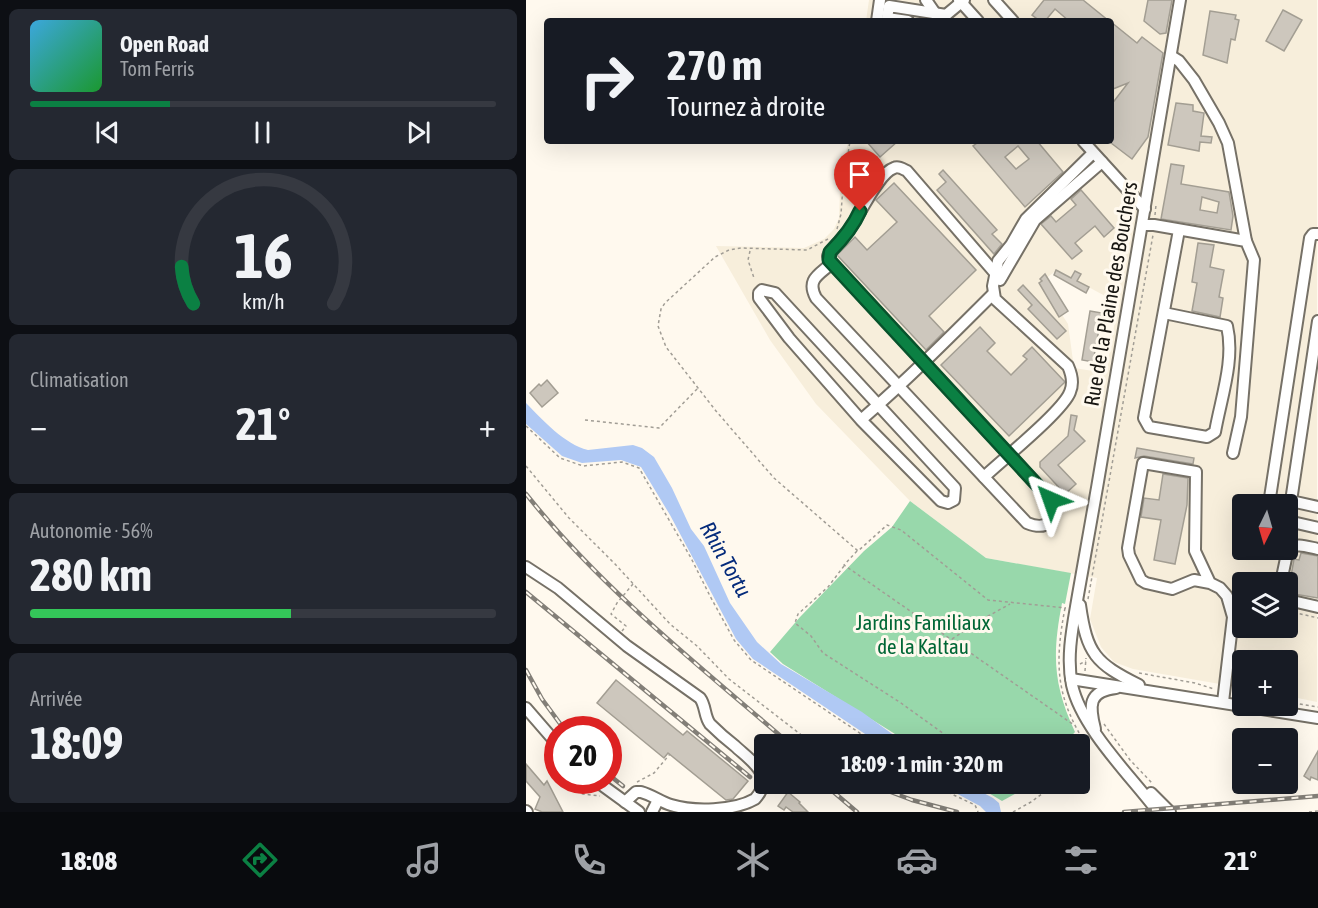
<!DOCTYPE html>
<html lang="fr">
<meta charset="utf-8">
<style>
:root{--surface:#171b24;--page:#242831;--text:#f1f3f6;--muted:#9ea1a6;--line:#363941;--accent:#0b8043}
body{margin:0;font-family:"Asap Condensed",sans-serif;background:var(--page);color:var(--text);height:100vh;display:flex;flex-direction:column;font-size:22px;white-space:nowrap}
*{box-sizing:border-box;margin:0}
p{font-size:20px;color:var(--muted)}
.icon{flex:none;width:33px;height:33px;fill:none;stroke:currentColor;stroke-width:2;stroke-linecap:round;stroke-linejoin:round}
.map{position:relative;flex:1;overflow:hidden}
.details{display:flex;flex-direction:column;gap:9px;padding:9px;background:#0d0f14;width:526px}
.details>*{flex:none}
.banner{position:absolute;left:18px;top:18px;width:570px;height:126px;border-radius:6px;box-shadow:0 6px 24px #0002;background:#171b24;color:var(--text);overflow:hidden}
.needle{width:39px;rotate:185deg}
.buttons{position:absolute;left:706px;top:494px;display:grid;gap:12px}
.buttons a{display:grid;place-items:center;width:66px;height:66px;border-radius:6px;background:var(--surface);box-shadow:0 6px 24px #0002;font-size:30px}
.speed{position:absolute;left:18px;top:716px;display:flex;gap:12px;font-size:30px;font-weight:700;text-align:center}
.speed>*{display:grid;place-content:center;width:78px;height:78px;border-radius:50%;background:var(--surface);box-shadow:0 6px 24px #0002;line-height:1}
.speed .limit{border:9px solid #d22;background:#fff;color:#111}
.pin{position:absolute;display:grid;place-items:center;width:51px;height:51px;color:#fff;margin:-62px -26px;border-radius:50% 50% 50% 0;rotate:-45deg;box-shadow:0 0 6px #0007}
.pin .icon{rotate:45deg}
.me{position:absolute;width:66px;margin:-33px;rotate:317deg;stroke-linejoin:round;filter:drop-shadow(0 0 4px #0008)}
.turn{display:flex;align-items:center;gap:21px;height:126px;padding:0 24px;font-size:27px}
.turn .icon{width:78px;height:78px;stroke-width:2.5}
.turn b{display:block;font-size:42px;line-height:51px}
.big{font-size:45px;font-weight:700;line-height:1.1}
.details .widget{flex:1;display:flex;flex-direction:column;justify-content:center;gap:9px;min-width:0;padding:0 21px;border-radius:9px;background:var(--page)}
.details .dial{align-items:center;gap:0}
.dial svg{height:156px;overflow:visible;fill:none;stroke:var(--line);stroke-width:7;stroke-linecap:round;text-anchor:middle}
.dial text{fill:var(--text);stroke:none}
.song{display:flex;align-items:center;gap:18px}
.cover{width:72px;height:72px;border-radius:9px;background:linear-gradient(135deg,hsl(200 70% 55%),hsl(130 70% 35%))}
.played{height:6px;border-radius:3px;background:linear-gradient(90deg,var(--accent) 30%,var(--line) 30%)}
.keys{display:flex;justify-content:space-around;direction:ltr}
.heat{display:flex;justify-content:space-between;align-items:center;font-size:33px;direction:ltr}
.charge{height:9px;border-radius:4px;background:linear-gradient(90deg,#34c759 56%,var(--line) 0)}
.trip{position:absolute;left:228px;top:734px;width:336px;height:60px;border-radius:6px;background:var(--surface);box-shadow:0 6px 24px #0002;font-weight:700;line-height:60px;text-align:center}
.tab-bar{display:flex;height:96px;justify-content:space-around;align-items:center;background:#090b0e;color:var(--muted)}
.tab-bar .icon{width:42px;height:42px}
.tab-bar .selected{color:var(--accent)}
.tab-bar b{font-size:27px;color:var(--text)}
main{display:flex;flex:1;min-height:0}
.map>svg:first-child{display:block}
.built{fill:#f7eedb;fill-rule:evenodd}
.garden{fill:#98d8ab}
.water{fill:#b0c9f4}
.building{fill:#cdc7bd;stroke:#a39e93;stroke-width:1.5;fill-rule:evenodd}
.lines{fill:none;stroke-linecap:round;stroke-linejoin:round}
.minor-casing{stroke:#767167;stroke-width:14}
.path{stroke:#a19d95;stroke-width:1.5;stroke-dasharray:3 3;stroke-linecap:butt}
.minor{stroke:#fff;stroke-width:10}
.rail-casing{stroke:#837f78;stroke-width:4.5}
.rail{stroke:#fff9ee;stroke-width:2;stroke-dasharray:7;stroke-linecap:butt}
.route-casing{stroke:#07532c;stroke-width:15}
.route{stroke:#0b8043;stroke-width:10}
.labels{text-anchor:middle;stroke-width:6;stroke-linejoin:round;paint-order:stroke}
.street-label{font-size:21px;fill:#181612;stroke:#fff9ee}
.park-label{font-size:21px;fill:#006635;stroke:#fff9ee}
.water-label{font-size:22px;font-style:italic;fill:#052b7b;stroke:#fff9ee}
</style>
<main>
<section class="details">
<div class="widget">
<div class="song"><i class="cover"></i><div><b>Open Road</b><p>Tom Ferris</p></div></div>
<div class="played"></div>
<div class="keys"><svg class="icon" aria-label="previous" viewBox="0 0 24 24"><path d="M18 5L8 12l10 7zM5 5v14"/></svg><svg class="icon" aria-label="pause" viewBox="0 0 24 24"><path d="M8 5v14M16 5v14"/></svg><svg class="icon" aria-label="next" viewBox="0 0 24 24"><path d="M6 5l10 7-10 7zM19 5v14"/></svg></div>
</div>
<div class="widget dial"><svg viewBox="0 0 100 80">
<path d="M14 69A42 42 0 1 1 86 69"/>
<path d="M14 69A42 42 0 0 1 8 50" stroke="#0b8043"/>
<text x="50" y="56" font-size="32" font-weight="700">16</text>
<text x="50" y="72" font-size="11">km/h</text>
</svg></div>
<div class="widget"><p>Climatisation</p>
<div class="heat"><a>−</a><b class="big">21°</b><a>+</a></div>
</div>
<div class="widget"><p>Autonomie · 56%</p><b class="big">280 km</b><div class="charge"></div></div>
<div class="widget"><p>Arrivée</p><b class="big">18:09</b></div>
</section>
<div class="map">
<svg width="792" height="812" viewBox="0 0 792 812">
<rect width="100%" height="100%" fill="#fff9ee"/>
<path class="built" d="M343 0H791V702L762 696V660H717V688L607 669 588 662 575 647 564 619 571 578 460 558 384 501 290 404 244 340 190 246 278 248 298 239 308 229 313 218 314 190 322 141H585V21H340ZM531 270 592 303 580 373 548 368 542 324 515 282ZM717 504H762V549H717ZM717 582H762V627H717Z"/>
<g class="garden">
<path d="M384 501 460 558 545 573 539 604 536 603C526 655 527 684 549 732L538 744H385L257 664 244 652 274 617 338 551 366 527Z"/>
<path d="M446 783H502L496 790 476 801Z"/>
</g>
<g class="water">
<path d="M0 403C17 420 38 444 62 450L107 445 116 448 128 457 146 488 165 529 178 546 204 603 231 642 255 664 336 712 380 744H354L227 659 210 639 144 515 115 467 95 460 56 463 36 456 0 424Z"/>
<path d="M411 783H439L467 798 473 803 475 812H460L454 806Z"/>
</g>
<g class="building">
<path d="M518 0H557L583 21H543L529 9 519 21H514L506 15Z"/>
<path d="M622 0H646L640 33 634 34 618 21Z"/>
<path d="M757 10 776 20 758 51 740 41Z"/>
<path d="M684 11 710 15 709 19 713 20 709 40 705 39 701 63 677 55Z"/>
<path d="M585 22 611 43 616 37 637 53 622 137 606 159 585 143V105L602 83 587 89 585 83Z"/>
<path d="M650 103 667 105V111L678 113 675 136 686 137 685 143 674 142 673 151 642 145Z"/>
<path d="M340 141H372L354 157Z"/>
<path d="M454 141H511L537 172 499 207 447 146ZM492 146 503 159 490 169 479 157Z"/>
<path d="M645 164 658 166 655 184 703 192 707 216 705 230 635 219ZM676 197 693 202 691 213 674 210Z"/>
<path d="M417 170 471 230 466 234 476 244 468 254 411 190 420 182 413 174Z"/>
<path d="M368 183 450 270 403 316 418 332 400 350 311 255 329 237 341 250 371 222 350 200Z"/>
<path d="M555 190 588 228 578 237 569 226 549 243 556 251 546 259 515 224 525 216 530 222 550 205 545 199Z"/>
<path d="M672 243 688 245 684 267 698 270 693 297 697 298 694 317 666 311 671 283 666 282Z"/>
<path d="M530 270 545 278 549 271 555 274 551 281 563 287 560 293 528 275Z"/>
<path d="M519 274 542 311 533 317 513 283 516 281 514 279Z"/>
<path d="M497 285 540 331 531 339 502 309 506 305 492 290Z"/>
<path d="M564 311 576 313 567 362 556 360Z"/>
<path d="M454 327 469 343 461 351 485 375 501 359 497 356 506 347 539 382 483 436 415 365Z"/>
<path d="M21 380 32 393 16 407 4 393 13 384 15 386Z"/>
<path d="M545 415 551 416 548 430 559 441 532 465 550 484 539 494 514 467V462L542 436Z"/>
<path d="M611 448 668 458 667 464 618 456 609 458Z"/>
<path d="M637 474 662 478 661 505 649 564 628 560 635 520 615 517 618 498 633 500Z"/>
<path d="M775 553 792 556V598L762 593 768 559 773 560Z"/>
<path d="M90 680 157 735 161 731 222 781 207 799 200 800 142 753 138 758 71 703Z"/>
<path d="M792 751V780L785 777 784 780 778 776Z"/>
<path d="M0 764 18 785 21 781 37 812H16L9 809 14 797 0 781Z"/>
<path d="M262 792 274 802 273 803 282 812H267L260 807 258 810 252 806Z"/>
</g>
<g class="lines">
<g class="minor-casing">
<g id="minor">
<path d="M400 0 409 13"/>
<path d="M433 0 452 21"/>
<path d="M468 0 487 21"/>
<path d="M417 20 420 15 438 0"/>
<path d="M351 21 354 0"/>
<path d="M382 21 361 18 363 6 420 15"/>
<path d="M645 56 653 61 668 80 693 123 702 143 720 241"/>
<path d="M557 141 619 209"/>
<path d="M617 225H628L720 241 728 260 715 417 707 453"/>
<path d="M306 263C293 275 280 279 290 298L501 523C521 531 531 521 525 500L306 263 302 256C306 247 317 238 323 230 333 217 352 173 368 168 372 166 377 169 381 171L469 273 476 276"/>
<path d="M474 280 509 220 576 162"/>
<path d="M638 313 701 326C709 360 695 398 689 432L681 437 623 427 618 418 653 230"/>
<path d="M792 321 765 501 792 507"/>
<path d="M335 420 263 338 233 298V293L236 290 249 293 429 488 428 500 422 503 415 501 335 420C381 380 424 337 467 294"/>
<path d="M458 477C476 460 537 411 544 392 548 383 546 375 542 366L469 299 467 286 472 261 485 245 500 219 567 153"/>
<path d="M743 504 784 238 787 234H792"/>
<path d="M762 521 792 528"/>
<path d="M762 549C770 542 782 547 792 549"/>
<path d="M0 567 32 588 101 646 174 698C180 706 178 716 184 724 192 732 200 739 209 746 225 761 250 775 229 799 208 811 168 812 145 805 135 802 126 795 115 792H110L99 802"/>
<path d="M755 582 762 549"/>
<path d="M684 583 669 551 670 472 617 463 602 548 603 555 615 580 620 583 646 589 668 580 684 583 694 588 701 596 707 617 697 702"/>
<path d="M762 600 792 607"/>
<path d="M554 605C561 654 569 663 613 685"/>
<path d="M545 679 792 718"/>
<path d="M0 708 32 745"/>
<path d="M569 729C563 706 562 691 590 688"/>
<path d="M69 780 113 812"/>
<path d="M625 793 644 812"/>
<path d="M0 811 1 812"/>
<path d="M126 812 132 800"/>
<path d="M632 812C605 776 556 729 546 685 540 656 547 625 552 595 559 554 567 512 574 470 602 314 627 157 654 0"/>
</g>
</g>
<g class="path">
<path d="M629 215 630 205"/>
<path d="M311 229 315 214 317 186 324 141"/>
<path d="M302 239 281 250 215 248 203 250 189 257 139 303 135 309 132 326 140 347 190 411 248 478 332 551 361 525 375 530 462 600 540 608"/>
<path d="M224 251 222 260 228 278"/>
<path d="M59 420 133 428 172 388"/>
<path d="M0 426 34 458 57 466 96 462 113 468 165 558 184 596 208 640 225 660 350 744"/>
<path d="M0 466 43 518 89 564 144 624 171 646 203 679 287 744"/>
<path d="M331 551 318 565 548 725"/>
<path d="M318 566 302 587 272 614 269 623 285 636 297 653 375 703 432 744"/>
<path d="M562 599 627 235"/>
<path d="M539 608C528 666 530 699 563 749V755L554 764"/>
<path d="M762 611 792 618"/>
<path d="M96 631 100 626 85 614 91 603 107 584"/>
<path d="M426 639 455 620 484 604"/>
<path d="M554 664 560 661"/>
<path d="M559 671 560 658"/>
<path d="M613 673 669 683 688 689"/>
<path d="M707 693 717 695"/>
<path d="M762 702 792 707"/>
<path d="M578 724 604 760 626 783"/>
<path d="M51 780 44 789 57 794 74 796"/>
<path d="M111 782 128 773 144 754"/>
<path d="M407 783 415 789 449 805 452 812"/>
<path d="M487 812 505 802 531 783"/>
<path d="M783 812 792 811"/>
</g>
<use href="#minor" class="minor"/>
<g class="rail-casing">
<g id="rail">
<path d="M0 494C76 589 172 665 264 744"/>
<path d="M0 592 224 777"/>
<path d="M0 670 16 699 38 729"/>
<path d="M82 774 97 786"/>
<path d="M297 783 331 812"/>
<path d="M341 783 386 800 431 812"/>
<path d="M598 812 792 796"/>
</g>
</g>
<use href="#rail" class="rail"/>
</g>
<g class="lines">
<g class="route-casing">
<path id="route" d="M334 211C327 227 316 240 304 252L303 260 525 500"/>
</g>
<use href="#route" class="route"/>
</g>
<g class="labels">
<g class="street-label">
<text transform="translate(585 294) rotate(-80)" y="7">Rue de la Plaine des Bouchers</text>
</g>
<g class="park-label">
<text x="397" y="630">Jardins Familiaux<tspan x="397" dy="24">de la Kaltau</tspan></text>
</g>
<g class="water-label">
<text transform="translate(200 559) rotate(61)" y="8">Rhin Tortu</text>
</g>
</g>
</svg>
<div class="buttons">
<a><svg class="needle" viewBox="-14 -14 28 28"><path d="M0-13l5 13h-10z" fill="#e53935"/><path d="M0 13l5-13h-10z" fill="#9ea1a6"/></svg></a>
<a><svg class="icon" aria-label="layers" viewBox="0 0 24 24"><path d="M12 4l9 5-9 5-9-5zM3 14l9 5 9-5"/></svg></a>
<a>+</a>
<a>−</a>
</div>
<div class="speed"><div class="limit">20</div></div>
<div class="pin" style="left:334px;top:211px;background:#d93025"><svg class="icon" aria-label="arrive" viewBox="0 0 24 24"><path d="M6 21V4h12l-3 4 3 4H6"/></svg></div>
<svg class="me" style="left:525px;top:500px" viewBox="-20 -20 40 40"><path d="M0-17L14 15 0 8-14 15z" fill="#0b8043" stroke="#fff" stroke-width="4"/></svg>
<div class="trip">18:09 · 1 min · 320 m</div>
<div class="banner">
<div class="turn"><svg class="icon" aria-label="right" viewBox="0 0 24 24"><path d="M7 20v-9h11M14 6l5 5-5 5"/></svg><div><b>270 m</b>Tournez à droite</div></div>
</div>
</div>
</main>
<nav class="tab-bar">
<b>18:08</b>
<svg class="icon selected" aria-label="directions" viewBox="0 0 24 24"><path d="M12 3l9 9-9 9-9-9zM9 14v-3h6M13 9l2 2-2 2"/></svg>
<svg class="icon" aria-label="music" viewBox="0 0 24 24"><path d="M9 18V5l10-2v13"/><circle cx="6" cy="18" r="3"/><circle cx="16" cy="16" r="3"/></svg>
<svg class="icon" aria-label="phone" viewBox="0 0 24 24"><path d="M5 4h4l2 5-3 2q2 4 5 5l2-3 5 2v4C11 20 4 13 5 4z"/></svg>
<svg class="icon" aria-label="climate" viewBox="0 0 24 24"><path d="M12 3v18M4 7l16 10M4 17L20 7"/></svg>
<svg class="icon" aria-label="car" viewBox="0 0 24 24"><path d="M5 17H2v-5l4-1 3-4h7l3 4 3 1v5h-3M9 17h6M6 11h13"/><circle cx="7" cy="17" r="2"/><circle cx="17" cy="17" r="2"/></svg>
<svg class="icon" aria-label="filters" viewBox="0 0 24 24"><path d="M4 7h16M4 17h16"/><circle cx="9" cy="7" r="2"/><circle cx="15" cy="17" r="2"/></svg>
<b>21°</b>
</nav>
